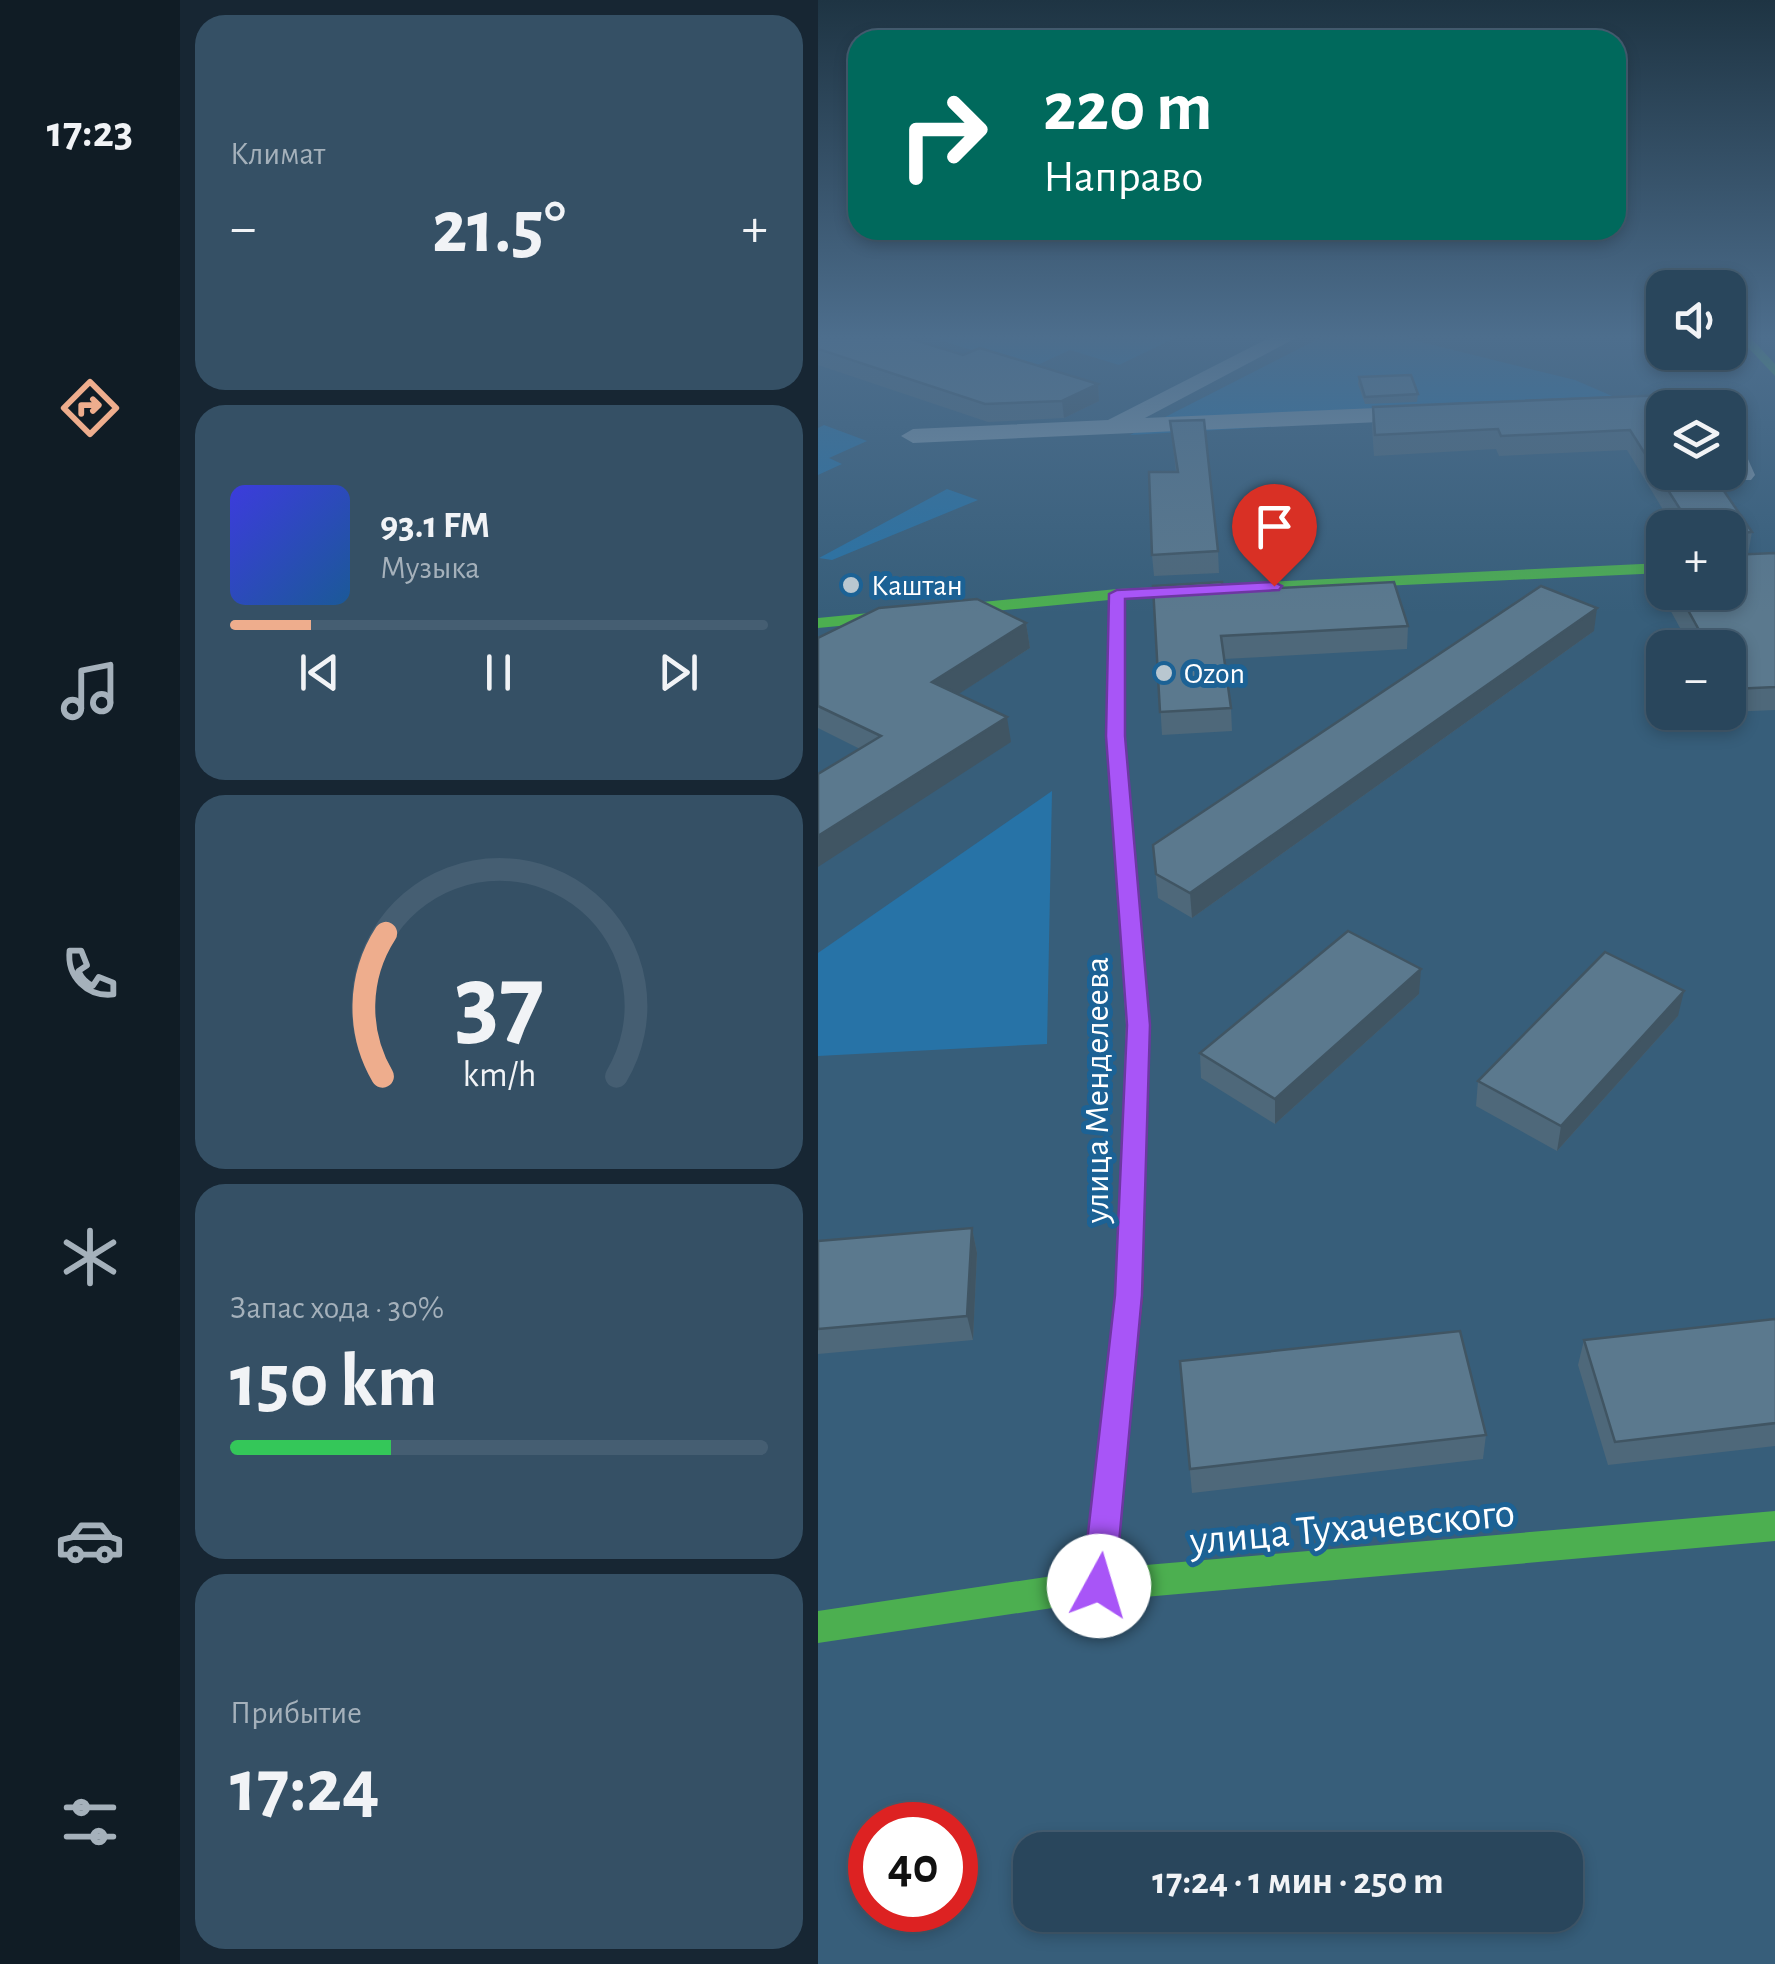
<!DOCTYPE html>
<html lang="ru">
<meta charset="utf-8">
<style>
:root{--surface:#29465c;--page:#355065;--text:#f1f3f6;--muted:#a5b1bb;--line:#455e72;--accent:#eead8d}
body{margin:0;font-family:"Alegreya Sans",sans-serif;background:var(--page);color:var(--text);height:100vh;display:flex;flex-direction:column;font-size:38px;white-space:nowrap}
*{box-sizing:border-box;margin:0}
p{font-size:32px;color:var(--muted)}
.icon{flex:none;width:55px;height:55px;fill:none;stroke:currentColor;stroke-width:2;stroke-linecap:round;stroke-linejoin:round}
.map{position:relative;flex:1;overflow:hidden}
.drawer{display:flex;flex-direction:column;gap:15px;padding:15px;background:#172633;width:638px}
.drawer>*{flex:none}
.banner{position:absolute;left:30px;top:30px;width:778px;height:210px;border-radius:30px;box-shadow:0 5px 15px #0003,0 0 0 2px var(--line);background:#00695c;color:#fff;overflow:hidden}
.fabs{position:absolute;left:828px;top:270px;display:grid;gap:20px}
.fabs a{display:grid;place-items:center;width:100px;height:100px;border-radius:20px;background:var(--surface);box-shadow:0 5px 15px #0003,0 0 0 2px var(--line);font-size:50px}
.speed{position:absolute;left:30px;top:1802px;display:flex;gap:20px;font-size:50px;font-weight:700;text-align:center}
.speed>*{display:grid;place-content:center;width:130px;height:130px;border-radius:50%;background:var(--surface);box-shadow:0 5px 15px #0003,0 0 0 2px var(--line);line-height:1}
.speed .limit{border:15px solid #d22;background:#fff;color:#111}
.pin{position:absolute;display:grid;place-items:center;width:85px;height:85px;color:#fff;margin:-102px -42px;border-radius:50% 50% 50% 0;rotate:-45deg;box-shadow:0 0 10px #0007}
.pin .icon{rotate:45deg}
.me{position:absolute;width:110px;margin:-55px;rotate:6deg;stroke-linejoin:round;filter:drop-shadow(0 0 8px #0008)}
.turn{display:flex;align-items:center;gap:35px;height:210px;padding:0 30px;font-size:45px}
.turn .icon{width:130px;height:130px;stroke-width:2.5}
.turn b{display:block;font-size:70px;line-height:85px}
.big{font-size:75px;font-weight:600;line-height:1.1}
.drawer .card{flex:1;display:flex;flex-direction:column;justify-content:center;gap:15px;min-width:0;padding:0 35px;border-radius:30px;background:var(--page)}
.drawer .dial{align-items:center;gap:0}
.dial svg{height:260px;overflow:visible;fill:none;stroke:var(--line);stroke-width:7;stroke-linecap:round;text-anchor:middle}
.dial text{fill:var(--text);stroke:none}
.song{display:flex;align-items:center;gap:30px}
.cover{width:120px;height:120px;border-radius:15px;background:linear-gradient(135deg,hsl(240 70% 55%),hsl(210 70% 35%))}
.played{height:10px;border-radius:5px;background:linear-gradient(90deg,var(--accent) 15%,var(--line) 15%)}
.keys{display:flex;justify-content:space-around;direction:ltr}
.heat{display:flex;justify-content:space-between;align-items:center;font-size:55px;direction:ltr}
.charge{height:15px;border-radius:8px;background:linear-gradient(90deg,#34c759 30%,var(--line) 0)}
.trip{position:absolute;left:195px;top:1832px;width:570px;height:100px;border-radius:30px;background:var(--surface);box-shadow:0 5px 15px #0003,0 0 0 2px var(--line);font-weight:600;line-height:100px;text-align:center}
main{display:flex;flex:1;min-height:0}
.tab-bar{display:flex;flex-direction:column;width:180px;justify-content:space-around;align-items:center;background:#101c25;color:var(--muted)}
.tab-bar .icon{width:70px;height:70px}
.tab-bar .selected{color:var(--accent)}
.tab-bar b{font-size:45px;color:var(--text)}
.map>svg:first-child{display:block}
.green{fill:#2773a7}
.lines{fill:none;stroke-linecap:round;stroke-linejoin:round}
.street{fill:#819aad;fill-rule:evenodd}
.fast{fill:#4caf50;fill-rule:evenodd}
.jam{fill:#c62828;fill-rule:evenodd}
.wall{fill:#4e687a}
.shaded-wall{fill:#405563}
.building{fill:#5b798e;stroke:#405563;stroke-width:2.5}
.route{fill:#a855f7;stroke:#6d37a1;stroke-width:2.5}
.poi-dot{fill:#b9c7d0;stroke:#1c6295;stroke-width:4}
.labels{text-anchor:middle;stroke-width:10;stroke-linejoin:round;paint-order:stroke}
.far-poi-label{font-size:30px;fill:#fff;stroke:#1c6295;text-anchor:start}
.street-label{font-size:35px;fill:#fff;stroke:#1c6295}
.near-street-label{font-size:42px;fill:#fff;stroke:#1c6295}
</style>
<main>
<nav class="tab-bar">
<b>17:23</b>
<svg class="icon selected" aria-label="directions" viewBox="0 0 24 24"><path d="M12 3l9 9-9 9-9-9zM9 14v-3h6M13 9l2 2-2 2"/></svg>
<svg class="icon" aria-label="music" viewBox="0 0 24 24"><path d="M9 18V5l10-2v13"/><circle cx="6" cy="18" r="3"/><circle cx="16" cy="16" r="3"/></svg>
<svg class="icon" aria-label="phone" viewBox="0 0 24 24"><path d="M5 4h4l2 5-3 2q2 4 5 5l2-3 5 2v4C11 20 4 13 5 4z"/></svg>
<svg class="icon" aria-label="climate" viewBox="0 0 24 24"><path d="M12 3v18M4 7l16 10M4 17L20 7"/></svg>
<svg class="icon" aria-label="car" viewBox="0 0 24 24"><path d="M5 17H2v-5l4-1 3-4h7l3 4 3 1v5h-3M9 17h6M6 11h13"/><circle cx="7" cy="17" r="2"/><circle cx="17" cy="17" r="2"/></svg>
<svg class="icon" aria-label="filters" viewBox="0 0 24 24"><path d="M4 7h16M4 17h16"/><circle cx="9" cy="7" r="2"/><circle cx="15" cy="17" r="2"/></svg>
</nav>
<section class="drawer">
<div class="card"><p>Климат</p>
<div class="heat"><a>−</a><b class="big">21.5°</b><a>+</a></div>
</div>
<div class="card">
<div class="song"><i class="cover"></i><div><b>93.1 FM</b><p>Музыка</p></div></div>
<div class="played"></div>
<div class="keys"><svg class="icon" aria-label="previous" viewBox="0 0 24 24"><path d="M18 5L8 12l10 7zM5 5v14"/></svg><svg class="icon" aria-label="pause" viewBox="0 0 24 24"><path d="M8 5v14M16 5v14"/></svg><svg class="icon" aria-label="next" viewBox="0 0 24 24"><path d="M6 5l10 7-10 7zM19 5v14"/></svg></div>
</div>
<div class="card dial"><svg viewBox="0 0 100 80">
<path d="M14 69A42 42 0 1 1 86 69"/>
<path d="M14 69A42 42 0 0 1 15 25" stroke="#eead8d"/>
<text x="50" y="56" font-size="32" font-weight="700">37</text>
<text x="50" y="72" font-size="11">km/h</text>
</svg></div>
<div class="card"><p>Запас хода · 30%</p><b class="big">150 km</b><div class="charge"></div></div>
<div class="card"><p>Прибытие</p><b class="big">17:24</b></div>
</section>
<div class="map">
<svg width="958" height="1964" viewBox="0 0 958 1964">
<rect width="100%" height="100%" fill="#375e7a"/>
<g class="green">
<path d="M114 338H357L301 365 252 350 213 368Z"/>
<path d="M502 338H587L757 380 794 396 631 403 637 416 312 435Z"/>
<path d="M6 425 49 441 11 458 24 464 0 475V428Z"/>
<path d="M129 489 160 500 14 560 1 558Z"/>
<path d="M234 791 229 1044 0 1056V953Z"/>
</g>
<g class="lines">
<g class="street">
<path d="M451 338H478L327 418 606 406 618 413 606 420 95 443 83 436 95 429 290 420Z"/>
<path d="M865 393 907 408 828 409 816 402 828 395Z"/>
<path d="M910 434 922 441 937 475 933 480H915L911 475Z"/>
</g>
<g class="fast">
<path d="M921 338H933L958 365V377Z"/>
<path d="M845 563V573L307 598V737L332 1025 327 1206 323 1213 314 1216 305 1213 301 1206 308 1025 289 737 291 600 0 628V618L299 589Z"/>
<path d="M958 1511V1541L281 1601 0 1643V1611L281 1569Z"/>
</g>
<path class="jam" d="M314 1196 323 1199 327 1206 325 1295 297 1585 292 1596 281 1601 270 1596 265 1585 297 1295 301 1206 305 1199Z"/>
</g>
<g class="wall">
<path d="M0 338 145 355 280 384 281 401 246 418 170 422 0 365Z"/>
<path d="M541 377 600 394 599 402 547 404 540 384Z"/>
<path d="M555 407 845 408 934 532 930 554 958 553V710L910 712V648H873L838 584 842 562 845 561V592H910V528H856L809 450 681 456 678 449 556 456 554 427Z"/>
<path d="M352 421 400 551 401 573 336 576 334 555 358 472Z"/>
<path d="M335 586 405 591 590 626 589 649 406 659 413 708 414 731 344 735Z"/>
<path d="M208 623 212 648 140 694 193 742 42 749 0 728V638Z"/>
<path d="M776 631 374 918 340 898 335 845Z"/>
<path d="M601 994 457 1124 383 1078 382 1053Z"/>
<path d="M860 1016 739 1151 658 1106 660 1081Z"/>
<path d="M154 1228 159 1253 155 1340 0 1354V1241Z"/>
<path d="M958 1319V1446L790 1465 760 1365 766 1340Z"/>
<path d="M362 1361 668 1435 665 1459 374 1493Z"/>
</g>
<g class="shaded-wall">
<path d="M280 384 281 401 246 418 244 401Z"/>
<path d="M779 608 776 631 374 918 372 893Z"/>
<path d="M208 623 212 648 119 708 114 682Z"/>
<path d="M189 717 193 742 0 867V836Z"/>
<path d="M603 969 601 994 457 1124V1099Z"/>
<path d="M866 991 860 1016 739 1151 743 1126Z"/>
<path d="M154 1228 159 1253 155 1340 149 1316Z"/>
</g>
<g class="building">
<path d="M0 338H90L145 355 162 348 280 384 244 401 167 404 0 349Z"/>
<path d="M593 375 600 394 547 397 541 377Z"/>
<path d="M873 394 884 408H845V472H893L934 532 912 534V555L958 553V687L915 689 910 681V648H891L860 592H910V528H874L812 430 683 436 680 429 557 435 555 407Z"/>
<path d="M386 420 400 551 334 555 331 472H360L352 421Z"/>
<path d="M404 582 405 591 576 582 590 626 403 636 413 708 342 712 335 586Z"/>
<path d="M723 586 779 608 372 893 338 874 335 845Z"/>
<path d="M159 599 208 623 114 682 189 717 0 836V774L63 736 0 706V638L61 608Z"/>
<path d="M530 931 603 969 457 1099 382 1053Z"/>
<path d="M787 952 866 991 743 1126 660 1081Z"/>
<path d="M154 1228 149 1316 0 1329V1241Z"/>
<path d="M958 1319V1423L797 1442 766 1340Z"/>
<path d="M642 1331 668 1435 372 1469 362 1361Z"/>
</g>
<linearGradient id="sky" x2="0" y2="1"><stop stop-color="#1e3443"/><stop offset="0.55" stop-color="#4d6e8d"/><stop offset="1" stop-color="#4d6e8d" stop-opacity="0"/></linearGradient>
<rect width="958" height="613" fill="url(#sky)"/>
<path class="route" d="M456 582 464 586 461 590 307 599V736L332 1025 324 1295 297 1586 292 1597 281 1601 269 1597 264 1586 297 1295 309 1025 288 736 291 594 299 590Z"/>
<g class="poi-dot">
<circle cx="33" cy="585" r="10"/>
<circle cx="346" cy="673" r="10"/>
</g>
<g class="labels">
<g class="far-poi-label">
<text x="53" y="595">Каштан</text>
<text x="366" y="683">Ozon</text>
</g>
<g class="street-label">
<text transform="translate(278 1090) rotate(-90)" y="12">улица Менделеева</text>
</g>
<g class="near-street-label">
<text transform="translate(534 1525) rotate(-5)" y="15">улица Тухачевского</text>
</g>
</g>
</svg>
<div class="fabs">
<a><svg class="icon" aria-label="sound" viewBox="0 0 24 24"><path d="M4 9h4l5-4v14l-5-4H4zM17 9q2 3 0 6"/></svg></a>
<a><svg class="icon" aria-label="layers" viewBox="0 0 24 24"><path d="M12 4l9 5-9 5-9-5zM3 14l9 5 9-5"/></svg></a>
<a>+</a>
<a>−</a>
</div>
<div class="speed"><div class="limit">40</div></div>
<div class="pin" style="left:456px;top:586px;background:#d93025"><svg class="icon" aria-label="arrive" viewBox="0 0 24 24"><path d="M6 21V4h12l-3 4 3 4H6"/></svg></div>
<svg class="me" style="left:281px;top:1586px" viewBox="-20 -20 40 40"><circle r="19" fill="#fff"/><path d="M0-13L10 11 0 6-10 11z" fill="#a855f7"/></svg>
<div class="trip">17:24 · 1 мин · 250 m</div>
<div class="banner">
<div class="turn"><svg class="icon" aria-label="right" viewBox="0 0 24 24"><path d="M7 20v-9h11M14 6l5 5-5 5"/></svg><div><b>220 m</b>Направо</div></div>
</div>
</div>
</main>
